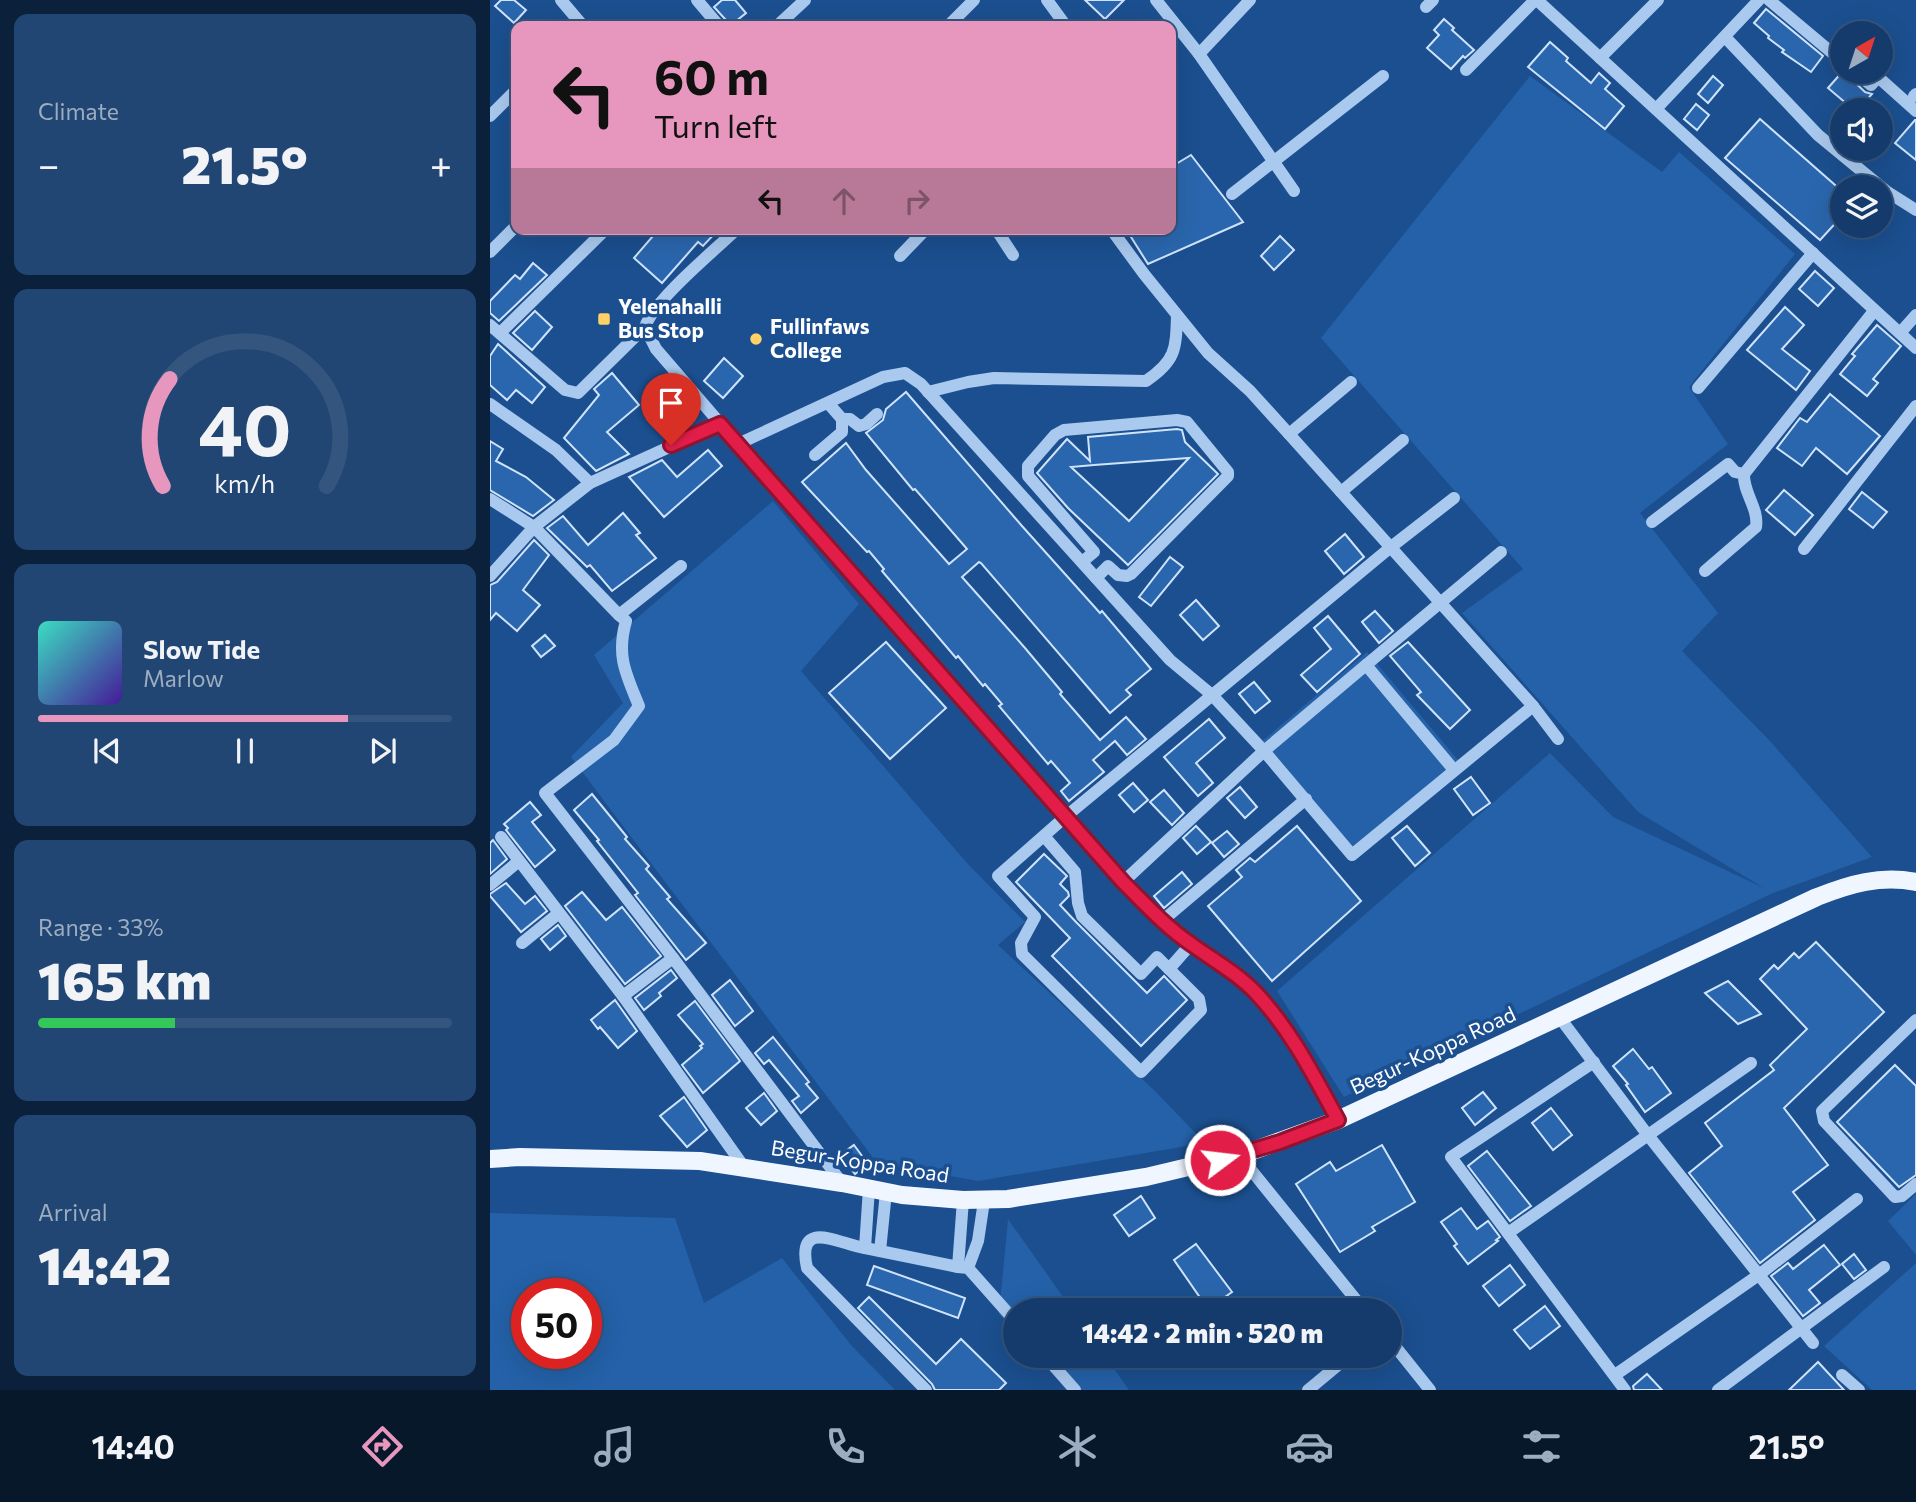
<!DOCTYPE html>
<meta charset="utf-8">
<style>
:root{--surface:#143b6b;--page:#214673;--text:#f1f3f6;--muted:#9dadc1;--line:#33557e;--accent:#e797bd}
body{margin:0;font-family:Commissioner,sans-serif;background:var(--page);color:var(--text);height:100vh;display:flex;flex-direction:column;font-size:26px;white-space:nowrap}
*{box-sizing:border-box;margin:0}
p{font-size:23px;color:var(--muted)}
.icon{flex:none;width:38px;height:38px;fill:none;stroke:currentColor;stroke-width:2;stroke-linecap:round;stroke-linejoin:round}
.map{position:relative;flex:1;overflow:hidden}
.side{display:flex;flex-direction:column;gap:14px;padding:14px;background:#0b203b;width:490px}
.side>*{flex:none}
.hud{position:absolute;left:21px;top:21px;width:665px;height:214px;border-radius:14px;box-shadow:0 7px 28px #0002,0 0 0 2px var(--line);background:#e797bd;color:#111;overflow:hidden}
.needle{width:46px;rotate:39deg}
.controls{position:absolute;left:1340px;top:21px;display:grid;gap:14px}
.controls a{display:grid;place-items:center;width:63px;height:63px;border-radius:50%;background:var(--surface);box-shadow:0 7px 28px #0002,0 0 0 2px var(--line);font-size:35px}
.speed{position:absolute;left:21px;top:1278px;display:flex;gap:14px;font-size:35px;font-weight:700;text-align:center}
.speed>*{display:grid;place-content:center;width:91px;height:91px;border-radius:50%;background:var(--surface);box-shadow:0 7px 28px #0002,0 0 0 2px var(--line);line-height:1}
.speed .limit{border:10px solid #d22;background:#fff;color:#111}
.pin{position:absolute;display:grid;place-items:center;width:60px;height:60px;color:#fff;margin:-72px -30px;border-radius:50% 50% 50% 0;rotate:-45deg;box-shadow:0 0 7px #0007}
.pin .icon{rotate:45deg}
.me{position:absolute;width:77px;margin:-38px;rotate:75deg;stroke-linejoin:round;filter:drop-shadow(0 0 5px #0008)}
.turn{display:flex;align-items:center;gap:24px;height:147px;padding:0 28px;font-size:32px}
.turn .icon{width:91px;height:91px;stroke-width:2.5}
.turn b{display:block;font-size:49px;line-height:60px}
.lanes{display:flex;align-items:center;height:66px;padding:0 28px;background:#0003;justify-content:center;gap:35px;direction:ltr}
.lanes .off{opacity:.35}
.big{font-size:52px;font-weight:800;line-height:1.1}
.side .tile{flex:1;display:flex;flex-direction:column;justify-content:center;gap:10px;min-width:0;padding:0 24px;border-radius:14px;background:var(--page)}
.side .dial{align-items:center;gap:0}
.dial svg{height:182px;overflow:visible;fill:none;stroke:var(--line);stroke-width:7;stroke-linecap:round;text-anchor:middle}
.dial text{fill:var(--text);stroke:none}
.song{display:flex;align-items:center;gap:21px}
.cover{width:84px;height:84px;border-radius:10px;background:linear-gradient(135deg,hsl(170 70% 55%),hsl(260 70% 35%))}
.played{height:7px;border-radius:4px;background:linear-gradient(90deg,var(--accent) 75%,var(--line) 75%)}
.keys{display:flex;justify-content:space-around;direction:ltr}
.heat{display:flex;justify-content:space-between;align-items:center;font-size:38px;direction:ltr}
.charge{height:10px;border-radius:5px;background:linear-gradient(90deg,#34c759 33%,var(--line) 0)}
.trip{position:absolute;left:513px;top:1298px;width:399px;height:70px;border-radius:35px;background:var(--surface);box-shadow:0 7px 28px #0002,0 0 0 2px var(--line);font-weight:800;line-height:70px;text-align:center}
.dock{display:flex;height:112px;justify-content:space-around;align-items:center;background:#08182b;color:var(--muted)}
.dock .icon{width:49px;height:49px}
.dock .on{color:var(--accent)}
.dock b{font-size:32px;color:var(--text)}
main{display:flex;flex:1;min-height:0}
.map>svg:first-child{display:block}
.green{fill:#2461a8;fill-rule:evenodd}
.building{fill:#2a66ad;stroke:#cfe3fa;stroke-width:2;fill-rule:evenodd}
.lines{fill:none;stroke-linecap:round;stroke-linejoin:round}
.minor{stroke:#a9c9ee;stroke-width:12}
.major{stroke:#f0f6ff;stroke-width:18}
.route-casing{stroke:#92132f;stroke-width:18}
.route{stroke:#e11d48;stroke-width:12}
.poi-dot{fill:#ffd166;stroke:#1b4f8f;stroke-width:2.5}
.labels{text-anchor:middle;stroke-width:7;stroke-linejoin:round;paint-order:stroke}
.poi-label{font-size:21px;font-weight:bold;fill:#fff;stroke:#1b4f8f;text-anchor:start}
.street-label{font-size:21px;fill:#fff;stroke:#1b4f8f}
</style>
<main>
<section class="side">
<div class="tile"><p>Climate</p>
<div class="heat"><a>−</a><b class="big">21.5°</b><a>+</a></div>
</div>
<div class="tile dial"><svg viewBox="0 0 100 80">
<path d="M14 69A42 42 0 1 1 86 69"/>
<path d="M14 69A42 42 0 0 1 17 22" stroke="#e797bd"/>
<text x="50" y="56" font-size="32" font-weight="700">40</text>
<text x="50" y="72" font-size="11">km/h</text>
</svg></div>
<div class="tile">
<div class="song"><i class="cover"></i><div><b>Slow Tide</b><p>Marlow</p></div></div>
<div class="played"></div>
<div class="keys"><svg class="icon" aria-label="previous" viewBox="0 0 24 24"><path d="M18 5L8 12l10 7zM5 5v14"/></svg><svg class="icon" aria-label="pause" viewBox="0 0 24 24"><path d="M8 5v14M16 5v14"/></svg><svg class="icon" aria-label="next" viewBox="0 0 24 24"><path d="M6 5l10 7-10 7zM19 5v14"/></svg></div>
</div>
<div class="tile"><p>Range · 33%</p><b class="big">165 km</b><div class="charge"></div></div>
<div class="tile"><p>Arrival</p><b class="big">14:42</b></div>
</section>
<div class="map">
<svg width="1426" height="1390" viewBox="0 0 1426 1390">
<rect width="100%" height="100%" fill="#1b4f8f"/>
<g class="green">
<path d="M1040 76 1172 172 1189 152 1305 254 1199 387 1238 444 1150 513 1228 613 1192 651 1279 740 1382 857 1283 893 854 1097 787 991 1060 753 1123 817 1274 888 1148 812 972 613 1033 569 831 338Z"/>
<path d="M283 501 369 604 311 671 477 863 535 922 508 945 665 1091 715 1143 488 1181 387 1163 81 757 133 703 104 655Z"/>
<path d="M877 652 974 767 861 862 764 748Z"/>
<path d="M1426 1194V1255L1398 1221Z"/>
<path d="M0 1213 185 1218 214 1303 292 1258 361 1345 405 1390H0ZM96 1293V1353H37V1293Z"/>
<path d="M518 1219 583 1311H525V1330L509 1314Z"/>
<path d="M1426 1263V1390H1382L1334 1346Z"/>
<path d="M550 1356H615L639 1390H582Z"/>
</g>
<g class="building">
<path d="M11 0H24L36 10 24 23 5 6Z"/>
<path d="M232 0H245L256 13 240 26H238L236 20 224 7Z"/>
<path d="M595 0H634L615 19Z"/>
<path d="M1276 9 1333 56 1321 72 1292 52 1294 50 1278 38 1279 36 1264 23Z"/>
<path d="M954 19 964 28 962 30 984 50 975 58 973 56 961 69 937 48 949 35 944 30Z"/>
<path d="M1060 42 1078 58 1076 61 1101 83 1109 73 1120 83 1115 89 1134 106 1115 129 1038 67Z"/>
<path d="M1353 71 1375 92 1382 94 1368 110H1364L1338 88Z"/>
<path d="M1223 76 1233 85 1218 103 1208 94Z"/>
<path d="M1206 104 1219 115 1207 130 1194 119Z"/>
<path d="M1270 119 1353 192V215L1330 240 1235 158Z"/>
<path d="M1425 120H1426V160L1405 143Z"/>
<path d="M701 155 753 222 658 264 636 229H681V167Z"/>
<path d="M169 229H229L213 246 208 242 172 283 144 258Z"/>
<path d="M790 236 804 250 784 270 771 256Z"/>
<path d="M43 263 57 275 9 321 0 313V301L25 275 30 279Z"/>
<path d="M1325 271 1344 288 1328 306 1309 289Z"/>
<path d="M1295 307 1314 325 1292 349 1320 371 1306 390 1257 350Z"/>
<path d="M45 311 62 327 42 350 23 333Z"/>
<path d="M1387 325 1411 346 1383 379 1388 383 1377 396 1350 374 1365 356 1362 354Z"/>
<path d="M8 344 55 387 42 403 26 390 17 400 0 385V356Z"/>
<path d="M234 358 253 376 233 398 214 381Z"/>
<path d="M122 373 149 405 117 432 139 454 106 471 74 438 109 395 104 389Z"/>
<path d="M416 392 532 526 610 613 612 611 661 669 636 690 641 695 620 713 491 563 489 562 472 577 535 648 572 692 570 694 610 740 636 717 656 739 637 755 625 741 603 760 614 772 579 801 571 791 580 783 561 761 558 764 509 706 512 704 495 684 493 686 468 656 466 658 392 571 394 569 379 551 377 552 312 482 356 443 376 470 459 564 477 549 425 489 423 490 376 433 393 420 396 409Z"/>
<path d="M1340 394 1390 436 1357 474 1326 448 1312 466 1287 448 1310 418 1317 422Z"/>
<path d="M687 429 692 430 695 442 728 474 638 565 578 508 547 473 577 439 600 461 598 437ZM699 458 639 521 581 467 604 465Z"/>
<path d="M0 441 13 449 6 461 36 477 64 500 43 516 0 490Z"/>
<path d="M218 450 232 466 174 517 139 477 172 460 187 477Z"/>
<path d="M1294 490 1323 515 1305 535 1276 510Z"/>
<path d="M1372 492 1397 512 1383 528 1359 509Z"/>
<path d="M133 513 150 533 146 535 166 558 122 591 100 565 97 567 57 528 73 516 98 545Z"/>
<path d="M855 534 874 557 854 574 835 551Z"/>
<path d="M44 540 59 555 33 590 50 605 27 631 6 613 0 620V585L7 582Z"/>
<path d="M680 557 693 567 661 606 649 597Z"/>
<path d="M706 600 729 626 713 640 690 615Z"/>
<path d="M885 611 903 631 889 643 872 622Z"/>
<path d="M838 616 870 654 827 692 811 675 841 649 824 628Z"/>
<path d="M55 635 65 646 51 657 42 646Z"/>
<path d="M396 642 456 708 400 759 339 693Z"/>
<path d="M918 642 980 710 960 729 927 695 931 692 900 656Z"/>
<path d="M764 682 780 701 765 713 749 694Z"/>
<path d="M719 719 735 738 706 763 723 783 708 796 674 757Z"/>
<path d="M981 777 1000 803 983 815 964 789Z"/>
<path d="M643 783 658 800 644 812 629 795Z"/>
<path d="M750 787 767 807 755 818 737 798Z"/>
<path d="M674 790 694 813 682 825 660 802Z"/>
<path d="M102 794 137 837 135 839 159 866 156 869 180 897 177 899 216 943 196 960 145 895 148 893 107 841 109 840 84 810Z"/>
<path d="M40 802 51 815 42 822 65 850 45 867 16 830 18 828 14 824Z"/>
<path d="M706 826 721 842 707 854 693 838Z"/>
<path d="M807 826 871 901 782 981 718 906 752 877 746 870 760 858 765 862Z"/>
<path d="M917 826 940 853 925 866 902 838Z"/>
<path d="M737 831 749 844 734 857 722 843Z"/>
<path d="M3 840 17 859 0 874V843Z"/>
<path d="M554 854 577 876 570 884 578 892 579 896 570 905 586 922 657 993 674 976 697 1000 651 1046 562 956 580 938 526 882Z"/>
<path d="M692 872 702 884 674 908 664 896Z"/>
<path d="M16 883 35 904 45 896 57 911 31 932 0 896V894Z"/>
<path d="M92 892 116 920 132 907 171 956 135 984 75 906Z"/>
<path d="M68 925 76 936 60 950 51 939Z"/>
<path d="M1326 942 1394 1012 1294 1108 1338 1165 1303 1192 1325 1220 1270 1263 1199 1173 1232 1146 1215 1123 1284 1070 1280 1065 1317 1029 1270 979 1284 965 1288 969 1304 953 1309 958Z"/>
<path d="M181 970 187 978 169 993 171 996 154 1010 145 998Z"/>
<path d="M240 980 263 1011 245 1026 222 995Z"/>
<path d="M1238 981 1271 1014 1248 1024 1215 993Z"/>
<path d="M125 1000 147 1031 128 1048 110 1027 108 1029 101 1020Z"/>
<path d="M205 1001 250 1061 213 1093 192 1065 212 1048 210 1046 213 1044 188 1015Z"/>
<path d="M283 1037 319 1082 316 1084 328 1098 311 1113 302 1101 309 1096 279 1060 274 1064 265 1053Z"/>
<path d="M1143 1049 1159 1069 1162 1067 1181 1093 1155 1112 1136 1085 1138 1084 1123 1066Z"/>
<path d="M1405 1065 1426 1086V1175L1409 1187 1347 1122Z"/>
<path d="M993 1092 1006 1108 985 1125 972 1108Z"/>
<path d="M274 1093 287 1111 271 1125 256 1108Z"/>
<path d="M194 1097 217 1130 197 1147 170 1116Z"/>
<path d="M1061 1108 1082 1135 1063 1150 1042 1123Z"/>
<path d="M364 1145 378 1164 365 1174 350 1155Z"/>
<path d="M892 1145 925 1202 882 1227 885 1231 850 1252 806 1184 840 1162 846 1171Z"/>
<path d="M997 1151 1041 1206 1020 1221 978 1166Z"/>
<path d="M651 1196 665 1218 639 1236 624 1215Z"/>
<path d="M971 1208 987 1229 998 1221 1010 1237 1006 1240 1008 1241 978 1264 964 1246 967 1244 951 1222Z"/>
<path d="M706 1244 742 1292 718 1309 684 1260Z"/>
<path d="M1334 1245 1350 1265 1319 1290 1330 1303 1313 1316 1281 1276 1298 1263 1303 1269Z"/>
<path d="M1364 1254 1376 1270 1364 1279 1352 1264Z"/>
<path d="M1020 1265 1035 1285 1009 1306 993 1286Z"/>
<path d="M384 1266 475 1298 468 1318 377 1285Z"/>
<path d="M379 1297 446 1364 471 1339 516 1383 509 1390H445L442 1384 368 1308Z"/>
<path d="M1055 1306 1070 1326 1040 1349 1024 1330Z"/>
<path d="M1328 1362 1354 1390H1299Z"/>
<path d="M1157 1374 1172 1390H1144L1143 1386Z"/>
</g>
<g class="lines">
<g class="minor">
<path d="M71 0 93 26"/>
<path d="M207 0 229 26"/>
<path d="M557 0 576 26"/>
<path d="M666 0 709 54 760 0"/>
<path d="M1047 0 1426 348"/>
<path d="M1279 0 1353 62"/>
<path d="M936 7 943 0"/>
<path d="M287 26 315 0"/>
<path d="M458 26 484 0"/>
<path d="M1235 37 1328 135 1396 191 1426 210"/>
<path d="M709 54 804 191"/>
<path d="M1110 58 1168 0"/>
<path d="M976 70 1045 0"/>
<path d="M1365 72 1381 85 1388 77 1426 111"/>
<path d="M1424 96 1426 94"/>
<path d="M1166 109 1269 0"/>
<path d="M0 116 26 90"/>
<path d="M742 194 893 76"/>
<path d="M247 229C224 251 164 300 155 327L166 349 365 580 633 882 672 921 765 992 790 1022 817 1063 848 1120"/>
<path d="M506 229 523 255"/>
<path d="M621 229 654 274 718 353 760 391 799 434 1043 706 1068 739"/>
<path d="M0 252 26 226"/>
<path d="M410 256 436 229"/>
<path d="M0 325 75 390 88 393 155 327"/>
<path d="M10 333 116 229"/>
<path d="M1410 333 1426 315"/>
<path d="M1208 388 1323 253"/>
<path d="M438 392 478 382 504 378 656 381C686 361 686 349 687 315"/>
<path d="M338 403 352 419H360L369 426 376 424 387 414"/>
<path d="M0 404 66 450 100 483"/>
<path d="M799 434 861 382"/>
<path d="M248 444 393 377 415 373 431 384 680 660 722 695 774 751 862 855 1043 706"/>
<path d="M325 455 352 432V419"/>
<path d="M851 492 913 440"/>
<path d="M0 499 44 527 129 615 191 566"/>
<path d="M1162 522 1238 464 1245 472 1254 474 1384 311"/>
<path d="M1314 549 1426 406"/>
<path d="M592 562 604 552 538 476V466L565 435 574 430 687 420 697 422 738 472V476L641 574 637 576 628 575 618 566 606 578"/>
<path d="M1215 571 1266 527C1269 508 1253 493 1254 474"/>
<path d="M0 576 44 527 100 483 230 424"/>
<path d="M129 615 136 621C126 656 136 674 149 706L124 740 55 793 183 958 352 1183"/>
<path d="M876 665 1011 552"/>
<path d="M554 836 585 872 588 903 592 916 651 974 667 957 709 999 711 1010 651 1072 532 954 531 943 545 917 508 876 574 818 901 547 964 498"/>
<path d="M11 837 133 996 254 1167"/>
<path d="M633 882 774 751 876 665 964 770"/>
<path d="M0 885 29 861"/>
<path d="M672 921 816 799"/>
<path d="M32 943 69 913"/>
<path d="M679 969 701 944"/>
<path d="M133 996 183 958"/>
<path d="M1070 1018 1157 1134 1323 1343"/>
<path d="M1426 1020 1332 1111 1334 1121 1405 1197 1412 1196 1426 1184"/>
<path d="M1104 1062 961 1157 1135 1390"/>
<path d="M749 1155 875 1311"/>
<path d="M379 1188 375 1248C349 1244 306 1217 317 1268L436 1390"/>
<path d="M473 1200 468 1267 478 1268 525 1321"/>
<path d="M1018 1233 1261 1063"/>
<path d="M375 1248 468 1267"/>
<path d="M390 1251 396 1192"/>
<path d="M478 1268 488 1241 494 1201"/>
<path d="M900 1340 940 1390"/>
<path d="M555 1356 585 1390"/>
<path d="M1125 1375 1270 1274 1367 1199"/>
<path d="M1352 1375 1369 1390"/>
<path d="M818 1390 859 1356"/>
<path d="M1228 1390 1394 1267"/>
</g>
<path class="major" d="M0 1159 30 1157 210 1161 352 1183 412 1195 473 1200 518 1199 656 1177 757 1153 848 1120 1327 897C1360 884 1390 875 1426 882"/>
</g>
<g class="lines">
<g class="route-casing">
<path id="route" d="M181 445 230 424 633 882C655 904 676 927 701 944 723 960 747 973 766 993 801 1030 824 1076 848 1120L790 1142 730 1160"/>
</g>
<use href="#route" class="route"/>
</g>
<g class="poi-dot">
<rect x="107" y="312" width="14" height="14" rx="3.5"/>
<circle cx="266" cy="339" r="7"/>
</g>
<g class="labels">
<g class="poi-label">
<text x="128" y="314">Yelenahalli<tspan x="128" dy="24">Bus Stop</tspan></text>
<text x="280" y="334">Fullinfaws<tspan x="280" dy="24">College</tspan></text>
</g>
<g class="street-label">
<text transform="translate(943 1051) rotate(-25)" y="7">Begur-Koppa Road</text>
<text transform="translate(370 1162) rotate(9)" y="7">Begur-Koppa Road</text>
</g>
</g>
</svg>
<div class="controls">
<a><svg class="needle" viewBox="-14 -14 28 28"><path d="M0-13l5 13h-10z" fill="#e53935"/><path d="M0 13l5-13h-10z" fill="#9dadc1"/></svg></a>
<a><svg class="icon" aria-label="sound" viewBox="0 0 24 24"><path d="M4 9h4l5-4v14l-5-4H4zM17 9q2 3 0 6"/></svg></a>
<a><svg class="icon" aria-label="layers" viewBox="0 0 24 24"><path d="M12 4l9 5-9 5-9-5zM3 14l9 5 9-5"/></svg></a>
</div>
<div class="speed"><div class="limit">50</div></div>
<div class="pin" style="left:181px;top:445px;background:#d93025"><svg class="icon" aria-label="arrive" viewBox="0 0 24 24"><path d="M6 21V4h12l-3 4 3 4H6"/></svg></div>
<svg class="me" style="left:730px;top:1160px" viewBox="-20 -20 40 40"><circle r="17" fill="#e11d48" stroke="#fff" stroke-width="3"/><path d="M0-11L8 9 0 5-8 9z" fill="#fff"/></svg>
<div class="trip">14:42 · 2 min · 520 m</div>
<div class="hud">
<div class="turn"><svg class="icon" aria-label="left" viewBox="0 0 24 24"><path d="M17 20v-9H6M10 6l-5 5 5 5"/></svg><div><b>60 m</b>Turn left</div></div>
<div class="lanes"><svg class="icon" aria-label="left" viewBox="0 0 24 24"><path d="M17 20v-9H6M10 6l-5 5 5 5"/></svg><svg class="icon off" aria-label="ahead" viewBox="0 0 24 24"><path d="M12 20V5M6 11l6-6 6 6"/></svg><svg class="icon off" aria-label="right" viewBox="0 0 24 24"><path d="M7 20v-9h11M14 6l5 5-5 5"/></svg></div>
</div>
</div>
</main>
<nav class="dock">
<b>14:40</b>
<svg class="icon on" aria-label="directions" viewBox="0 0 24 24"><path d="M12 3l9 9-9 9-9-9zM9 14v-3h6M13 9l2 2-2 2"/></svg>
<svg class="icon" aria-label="music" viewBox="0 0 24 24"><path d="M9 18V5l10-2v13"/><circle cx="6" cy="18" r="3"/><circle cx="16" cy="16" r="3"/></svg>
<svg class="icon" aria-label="phone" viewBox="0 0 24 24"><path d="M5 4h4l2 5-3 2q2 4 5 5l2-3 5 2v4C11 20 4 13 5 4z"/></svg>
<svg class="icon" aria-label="climate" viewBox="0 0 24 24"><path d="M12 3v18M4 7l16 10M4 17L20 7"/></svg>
<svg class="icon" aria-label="car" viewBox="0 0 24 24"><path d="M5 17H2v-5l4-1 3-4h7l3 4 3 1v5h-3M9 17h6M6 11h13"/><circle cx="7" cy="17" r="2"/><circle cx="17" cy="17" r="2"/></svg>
<svg class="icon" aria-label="filters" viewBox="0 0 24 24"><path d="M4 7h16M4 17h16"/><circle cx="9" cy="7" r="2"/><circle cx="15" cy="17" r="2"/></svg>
<b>21.5°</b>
</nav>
